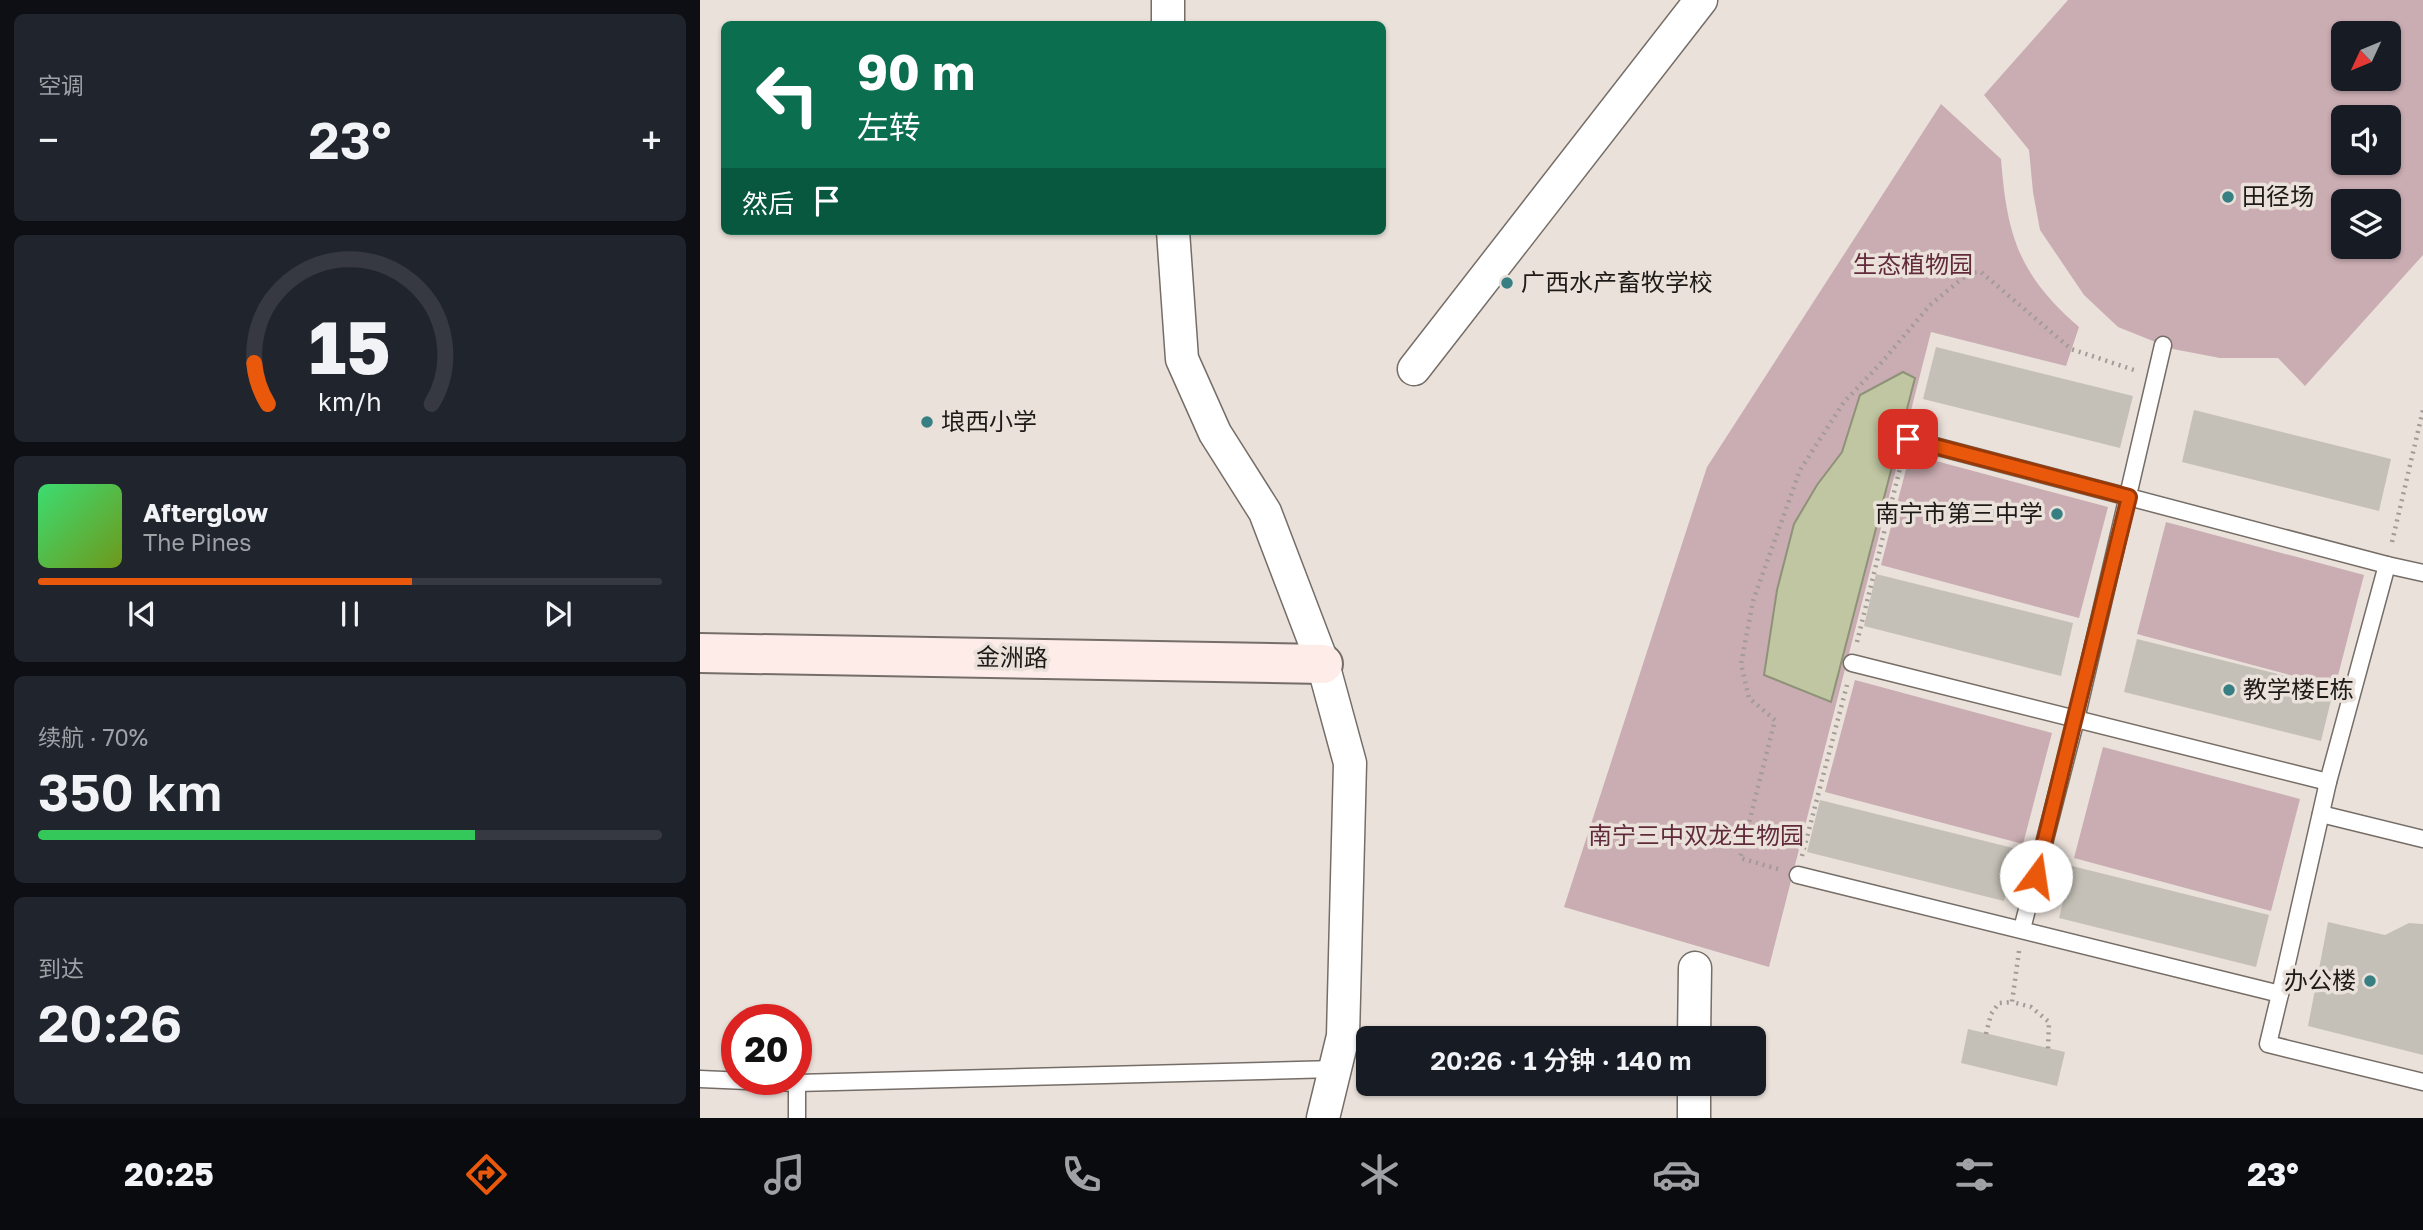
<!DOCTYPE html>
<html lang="zh">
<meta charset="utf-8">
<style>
:root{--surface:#171b24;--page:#20242c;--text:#f1f3f6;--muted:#9ea1a6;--line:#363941;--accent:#ea580c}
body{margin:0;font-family:"Golos Text","Noto Sans SC",sans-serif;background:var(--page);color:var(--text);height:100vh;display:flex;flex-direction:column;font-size:26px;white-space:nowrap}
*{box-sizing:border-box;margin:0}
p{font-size:23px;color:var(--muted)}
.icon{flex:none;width:38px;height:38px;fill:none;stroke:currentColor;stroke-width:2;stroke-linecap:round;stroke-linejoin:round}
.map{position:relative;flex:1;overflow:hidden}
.panel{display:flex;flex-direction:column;gap:14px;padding:14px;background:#0d0f14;width:700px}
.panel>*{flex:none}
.top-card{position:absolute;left:21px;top:21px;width:665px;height:214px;border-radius:10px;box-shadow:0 2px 5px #0004;background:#0b6e4f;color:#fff;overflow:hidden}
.needle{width:46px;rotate:226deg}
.tools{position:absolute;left:1631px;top:21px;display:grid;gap:14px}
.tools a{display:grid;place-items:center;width:70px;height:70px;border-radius:10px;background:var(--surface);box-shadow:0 2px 5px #0004;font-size:35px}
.speed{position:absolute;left:21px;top:1004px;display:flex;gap:14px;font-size:35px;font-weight:700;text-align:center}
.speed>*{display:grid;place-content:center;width:91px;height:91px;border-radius:50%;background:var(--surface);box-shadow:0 2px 5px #0004;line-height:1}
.speed .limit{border:10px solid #d22;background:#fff;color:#111}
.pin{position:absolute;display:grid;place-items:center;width:60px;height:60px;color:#fff;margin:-30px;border-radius:14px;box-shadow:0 4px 10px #0006}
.me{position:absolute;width:77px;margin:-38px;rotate:14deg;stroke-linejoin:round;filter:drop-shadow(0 0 5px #0008)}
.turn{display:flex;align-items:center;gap:24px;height:147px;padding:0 21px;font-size:32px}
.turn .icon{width:91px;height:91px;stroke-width:2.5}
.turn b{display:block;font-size:49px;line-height:60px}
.then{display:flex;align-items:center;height:66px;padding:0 21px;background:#0003;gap:14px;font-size:26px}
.big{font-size:52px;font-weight:600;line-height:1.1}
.panel .widget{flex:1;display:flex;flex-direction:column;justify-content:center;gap:10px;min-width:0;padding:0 24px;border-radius:10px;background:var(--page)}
.panel .dial{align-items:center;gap:0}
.dial svg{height:182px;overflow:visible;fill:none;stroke:var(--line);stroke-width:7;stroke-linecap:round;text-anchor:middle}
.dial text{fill:var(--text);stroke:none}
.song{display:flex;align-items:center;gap:21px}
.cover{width:84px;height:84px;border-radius:10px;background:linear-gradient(135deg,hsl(140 70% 55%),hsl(80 70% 35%))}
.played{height:7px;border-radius:4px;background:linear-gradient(90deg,var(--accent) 60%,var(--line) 60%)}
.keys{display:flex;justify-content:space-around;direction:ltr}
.heat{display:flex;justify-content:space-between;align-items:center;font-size:38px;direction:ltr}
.charge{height:10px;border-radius:5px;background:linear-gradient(90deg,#34c759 70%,var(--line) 0)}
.trip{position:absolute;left:656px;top:1026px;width:410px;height:70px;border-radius:10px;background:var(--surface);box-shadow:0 2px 5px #0004;font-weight:600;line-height:70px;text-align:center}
.menu{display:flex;height:112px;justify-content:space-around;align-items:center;background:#090b0e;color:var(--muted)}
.menu .icon{width:49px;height:49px}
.menu .active{color:var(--accent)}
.menu b{font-size:32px;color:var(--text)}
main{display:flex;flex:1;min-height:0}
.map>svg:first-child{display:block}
.green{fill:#caadb2;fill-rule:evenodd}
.water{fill:#bfc6a1;stroke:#8e9278;stroke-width:2}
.building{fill:#c4c0b7}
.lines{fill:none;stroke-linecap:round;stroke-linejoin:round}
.lane-casing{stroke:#756d67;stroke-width:19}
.street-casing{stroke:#756d67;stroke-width:35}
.secondary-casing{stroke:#756d67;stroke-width:42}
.path{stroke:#a29b96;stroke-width:4.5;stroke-dasharray:2 5;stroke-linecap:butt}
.lane{stroke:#fff;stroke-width:16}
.street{stroke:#fff;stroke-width:32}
.secondary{stroke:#fdece8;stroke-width:38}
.route-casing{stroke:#983908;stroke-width:18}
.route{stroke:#ea580c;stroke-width:12}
.poi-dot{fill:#377f83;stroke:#eae1da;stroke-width:2.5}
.labels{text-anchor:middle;stroke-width:7;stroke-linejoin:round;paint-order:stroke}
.poi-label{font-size:24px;fill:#1d1a18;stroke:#eae1da;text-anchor:start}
.park-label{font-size:24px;fill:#622b3b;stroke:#eae1da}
.street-label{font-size:24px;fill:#1d1a18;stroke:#eae1da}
</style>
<main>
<section class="panel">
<div class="widget"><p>空调</p>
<div class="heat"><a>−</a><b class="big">23°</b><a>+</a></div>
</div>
<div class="widget dial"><svg viewBox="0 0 100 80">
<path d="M14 69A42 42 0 1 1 86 69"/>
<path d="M14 69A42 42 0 0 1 8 51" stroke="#ea580c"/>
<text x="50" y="56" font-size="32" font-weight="700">15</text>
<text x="50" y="72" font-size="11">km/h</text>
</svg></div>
<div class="widget">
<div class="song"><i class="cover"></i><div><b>Afterglow</b><p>The Pines</p></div></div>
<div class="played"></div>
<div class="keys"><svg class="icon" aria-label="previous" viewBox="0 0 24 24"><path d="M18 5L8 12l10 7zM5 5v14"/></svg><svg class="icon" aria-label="pause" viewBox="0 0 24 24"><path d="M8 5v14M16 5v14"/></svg><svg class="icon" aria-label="next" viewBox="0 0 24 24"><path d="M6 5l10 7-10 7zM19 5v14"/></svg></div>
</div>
<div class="widget"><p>续航 · 70%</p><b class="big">350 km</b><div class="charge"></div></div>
<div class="widget"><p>到达</p><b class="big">20:26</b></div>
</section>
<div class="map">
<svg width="1723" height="1118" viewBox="0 0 1723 1118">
<rect width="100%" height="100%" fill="#eae1da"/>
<g class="green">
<path d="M1368 0H1723V255L1605 386 1578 358H1520L1473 349 1418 327 1384 295 1340 230 1333 192 1329 150 1284 95ZM1643 33H1689V79H1643ZM1643 117H1689V163H1643ZM1643 201H1689V247H1643Z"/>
<path d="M1241 104 1301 159C1307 236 1319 275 1379 327L1366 366 1231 332 1069 967 864 907 1007 467Z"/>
<path d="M1210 454 1408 507 1379 618 1181 565Z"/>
<path d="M1466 522 1664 575 1635 687 1437 634Z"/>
<path d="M1155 680 1352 733 1323 844 1125 792Z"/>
<path d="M1403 747 1600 799 1571 911 1374 858Z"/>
</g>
<path class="water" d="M1203 372 1215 378 1131 702 1064 675 1077 590 1094 524 1117 485 1142 452 1160 395Z"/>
<g class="building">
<path d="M1236 347 1433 396 1420 448 1223 399Z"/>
<path d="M1494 410 1691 459 1679 511 1482 462Z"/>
<path d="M1176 574 1373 623 1361 676 1164 626Z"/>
<path d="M1437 639 1634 688 1621 741 1424 692Z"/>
<path d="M1120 800 1317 849 1304 901 1107 852Z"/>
<path d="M1372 866 1569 915 1556 967 1359 918Z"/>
<path d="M1628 922 1685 935 1709 923 1723 924V1055L1608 1026Z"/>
<path d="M1268 1029 1365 1052 1357 1086 1261 1063Z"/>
</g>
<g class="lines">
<g class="lane-casing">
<g id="lane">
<path d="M1687 565 1723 573"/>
<path d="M1152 663 1628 782"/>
<path d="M1621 814 1723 839"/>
<path d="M1098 875 1580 994 1628 782 1687 565 1208 439"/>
<path d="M1322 929 1376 719 1463 345"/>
<path d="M1580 994 1568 1044 1723 1082"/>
<path d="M0 1079 97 1083 635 1069"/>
<path d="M97 1083V1118"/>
</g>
</g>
<g class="street-casing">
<g id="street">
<path d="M468 0V24"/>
<path d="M473 231 482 359 515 433 565 512 623 664 650 763 643 1036 623 1118"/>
<path d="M714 369 1001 0"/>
<path d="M994 1038 995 968"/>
<path d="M994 1118V1083"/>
</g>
</g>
<g class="secondary-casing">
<path id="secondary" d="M0 653 623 664"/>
</g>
<g class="path">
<path d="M1692 542 1723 410"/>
<path d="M1157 642 1202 460"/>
<path d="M1102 856 1147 685"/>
<path d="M1078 869 1040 858 1075 720 1049 698 1041 664 1053 601 1100 470 1144 402 1182 362 1230 305 1269 273 1281 272 1371 349 1437 371"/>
<path d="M1319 951 1312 1002 1331 1007 1349 1022 1348 1049"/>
<path d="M1286 1034 1291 1014 1299 1003 1312 1002"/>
</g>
<use href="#lane" class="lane"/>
<use href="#street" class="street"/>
<use href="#secondary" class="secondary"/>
</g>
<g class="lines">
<g class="route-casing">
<path id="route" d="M1208 439 1429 497 1336 876"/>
</g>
<use href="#route" class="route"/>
</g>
<g class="poi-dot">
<circle cx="1528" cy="197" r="7"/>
<circle cx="807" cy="283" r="7"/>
<circle cx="227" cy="422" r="7"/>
<circle cx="1357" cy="514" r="7"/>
<circle cx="1529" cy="690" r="7"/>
<circle cx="1670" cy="981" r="7"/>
</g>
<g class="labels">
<g class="poi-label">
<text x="1542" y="205">田径场</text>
<text x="821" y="291">广西水产畜牧学校</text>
<text x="241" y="430">埌西小学</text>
<text x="1343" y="522" text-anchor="end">南宁市第三中学</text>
<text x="1543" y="698">教学楼E栋</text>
<text x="1656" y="989" text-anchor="end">办公楼</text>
</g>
<g class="park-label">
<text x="1213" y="273">生态植物园</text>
<text x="996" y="844">南宁三中双龙生物园</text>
</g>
<g class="street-label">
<text transform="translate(312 658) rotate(1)" y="8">金洲路</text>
</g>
</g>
</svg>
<div class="tools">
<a><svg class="needle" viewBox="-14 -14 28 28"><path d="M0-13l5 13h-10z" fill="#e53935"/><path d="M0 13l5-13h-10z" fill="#9ea1a6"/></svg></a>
<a><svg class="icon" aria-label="sound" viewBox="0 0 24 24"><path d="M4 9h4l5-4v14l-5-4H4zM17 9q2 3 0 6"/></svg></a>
<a><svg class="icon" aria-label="layers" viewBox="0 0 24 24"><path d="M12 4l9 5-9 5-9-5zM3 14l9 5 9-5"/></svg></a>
</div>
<div class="speed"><div class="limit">20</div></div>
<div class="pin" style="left:1208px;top:439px;background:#d93025"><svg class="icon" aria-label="arrive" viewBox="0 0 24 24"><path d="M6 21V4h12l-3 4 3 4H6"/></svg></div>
<svg class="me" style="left:1336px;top:876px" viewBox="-20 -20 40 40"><circle r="19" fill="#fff"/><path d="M0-13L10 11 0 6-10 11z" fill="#ea580c"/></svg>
<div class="trip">20:26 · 1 分钟 · 140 m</div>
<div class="top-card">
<div class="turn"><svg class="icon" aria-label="left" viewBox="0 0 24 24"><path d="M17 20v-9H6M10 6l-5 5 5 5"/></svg><div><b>90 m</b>左转</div></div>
<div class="then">然后<svg class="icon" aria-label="arrive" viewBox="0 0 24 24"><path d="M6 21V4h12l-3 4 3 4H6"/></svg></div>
</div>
</div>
</main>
<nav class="menu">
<b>20:25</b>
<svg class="icon active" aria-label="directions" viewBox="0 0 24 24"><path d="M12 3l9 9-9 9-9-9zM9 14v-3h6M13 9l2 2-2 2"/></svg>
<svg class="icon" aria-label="music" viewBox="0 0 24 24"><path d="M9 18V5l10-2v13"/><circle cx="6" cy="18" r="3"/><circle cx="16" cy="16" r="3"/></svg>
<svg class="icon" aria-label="phone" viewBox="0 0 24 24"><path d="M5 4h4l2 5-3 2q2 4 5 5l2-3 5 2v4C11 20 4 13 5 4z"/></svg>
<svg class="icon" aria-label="climate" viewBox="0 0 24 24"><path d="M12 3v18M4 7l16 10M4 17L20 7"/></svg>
<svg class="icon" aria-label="car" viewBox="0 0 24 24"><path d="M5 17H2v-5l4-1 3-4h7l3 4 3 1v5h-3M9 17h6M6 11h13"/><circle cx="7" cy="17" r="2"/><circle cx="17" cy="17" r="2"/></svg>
<svg class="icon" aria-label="filters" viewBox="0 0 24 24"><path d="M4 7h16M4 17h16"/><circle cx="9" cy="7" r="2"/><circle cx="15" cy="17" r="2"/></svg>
<b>23°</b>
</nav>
